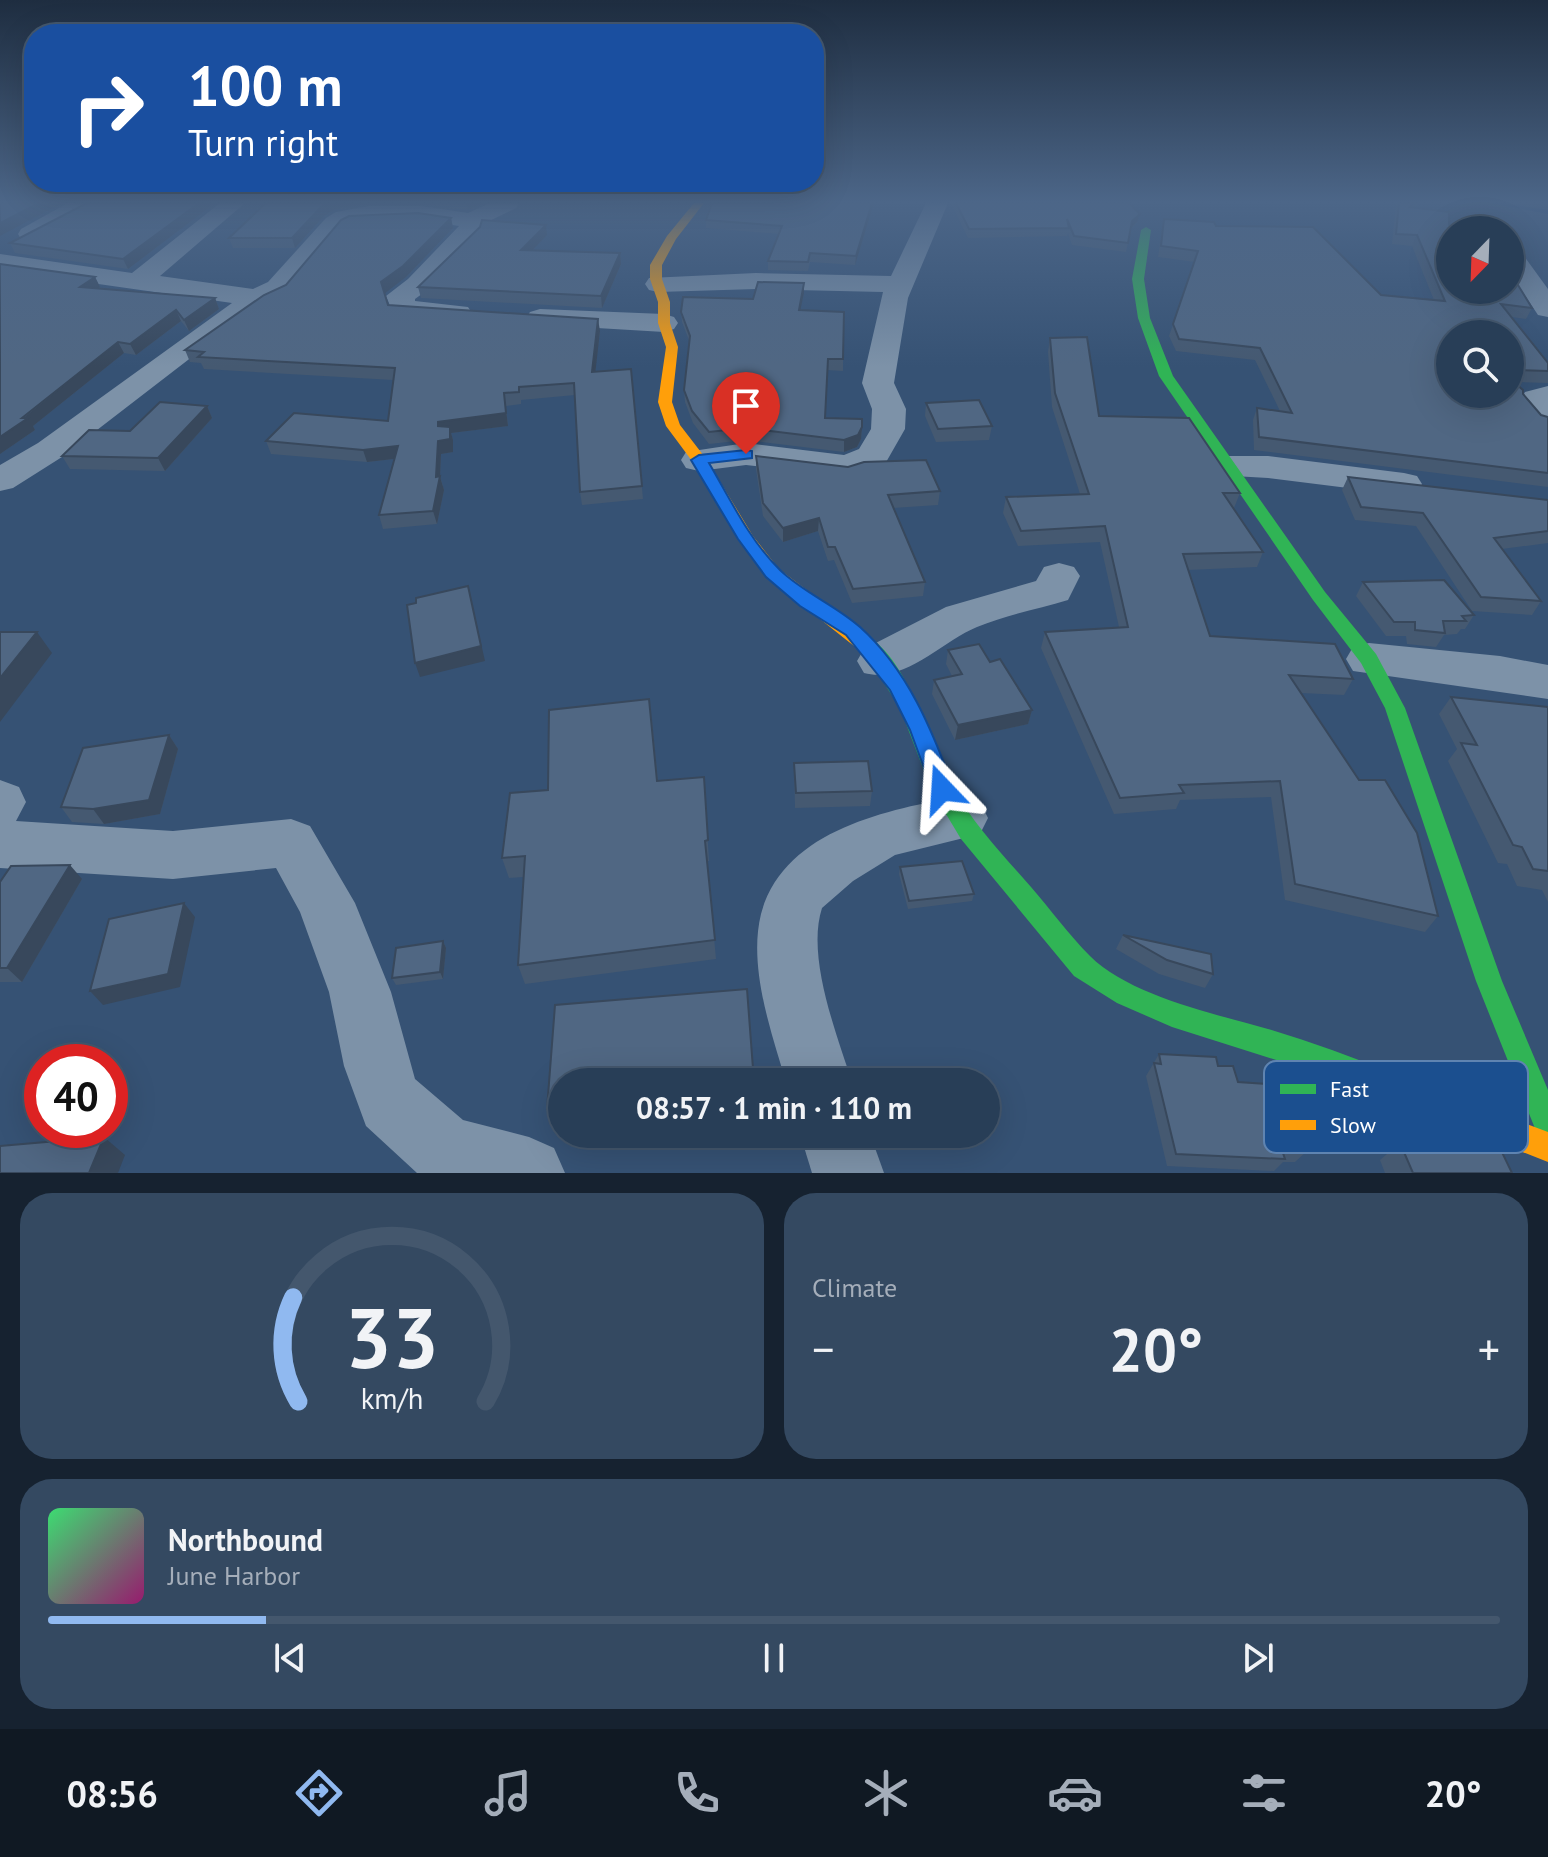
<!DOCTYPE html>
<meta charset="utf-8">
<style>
:root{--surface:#283e57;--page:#344961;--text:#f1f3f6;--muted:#a5aeba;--line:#44576d;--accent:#90b9f0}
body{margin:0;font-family:"PT Sans",sans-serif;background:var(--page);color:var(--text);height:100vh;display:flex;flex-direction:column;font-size:30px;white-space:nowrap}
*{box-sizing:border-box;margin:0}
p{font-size:26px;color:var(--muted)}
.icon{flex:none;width:44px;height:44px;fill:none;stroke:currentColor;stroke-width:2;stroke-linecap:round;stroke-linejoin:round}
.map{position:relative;height:1173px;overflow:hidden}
.side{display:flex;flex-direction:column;gap:20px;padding:20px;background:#162230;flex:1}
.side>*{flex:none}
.banner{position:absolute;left:24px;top:24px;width:800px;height:168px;border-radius:32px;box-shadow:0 8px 32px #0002,0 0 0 2px var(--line);background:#1a4fa0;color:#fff;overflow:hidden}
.needle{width:52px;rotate:203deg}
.buttons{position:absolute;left:1436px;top:216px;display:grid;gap:16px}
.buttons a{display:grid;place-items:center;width:88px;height:88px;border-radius:50%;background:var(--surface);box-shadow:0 8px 32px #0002,0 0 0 2px var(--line);font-size:40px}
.speed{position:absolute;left:24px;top:1044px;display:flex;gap:16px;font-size:40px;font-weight:700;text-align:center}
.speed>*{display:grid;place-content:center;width:104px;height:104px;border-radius:50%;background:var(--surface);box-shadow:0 8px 32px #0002,0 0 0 2px var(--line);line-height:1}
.speed .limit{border:12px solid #d22;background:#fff;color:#111}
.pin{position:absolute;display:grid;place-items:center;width:68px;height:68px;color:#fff;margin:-82px -34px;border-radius:50% 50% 50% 0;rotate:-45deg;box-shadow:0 0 8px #0007}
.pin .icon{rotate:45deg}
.me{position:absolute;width:88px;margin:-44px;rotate:340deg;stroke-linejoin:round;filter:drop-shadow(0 0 6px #0008)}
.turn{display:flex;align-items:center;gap:28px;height:168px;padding:0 32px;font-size:36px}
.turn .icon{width:104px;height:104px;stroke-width:2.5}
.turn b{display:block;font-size:56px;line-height:68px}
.big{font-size:60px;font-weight:700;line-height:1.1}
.side .card{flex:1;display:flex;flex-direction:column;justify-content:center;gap:12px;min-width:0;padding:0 28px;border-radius:32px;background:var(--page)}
.side .dial{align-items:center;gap:0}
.dial svg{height:208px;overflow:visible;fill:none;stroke:var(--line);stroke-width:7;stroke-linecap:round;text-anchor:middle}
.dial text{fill:var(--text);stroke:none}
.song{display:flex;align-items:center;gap:24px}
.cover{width:96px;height:96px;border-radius:12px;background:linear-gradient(135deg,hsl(140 70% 55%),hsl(320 70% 35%))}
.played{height:8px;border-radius:4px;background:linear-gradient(90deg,var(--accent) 15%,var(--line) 15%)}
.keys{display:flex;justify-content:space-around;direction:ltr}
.heat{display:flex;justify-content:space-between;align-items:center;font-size:44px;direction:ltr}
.side .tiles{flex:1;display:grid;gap:20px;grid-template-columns:1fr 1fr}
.card:last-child{grid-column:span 2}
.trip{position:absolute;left:548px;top:1068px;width:452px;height:80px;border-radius:40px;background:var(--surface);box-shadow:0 8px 32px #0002,0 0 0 2px var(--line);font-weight:700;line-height:80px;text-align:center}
.dock{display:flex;height:128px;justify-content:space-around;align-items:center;background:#101923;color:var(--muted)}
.dock .icon{width:56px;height:56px}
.dock .on{color:var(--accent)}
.dock b{font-size:36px;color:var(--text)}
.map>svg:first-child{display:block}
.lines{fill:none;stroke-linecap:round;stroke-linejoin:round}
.stream{fill:#153c6e;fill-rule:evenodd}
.street{fill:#7d92a8;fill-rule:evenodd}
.fast{fill:#30b455;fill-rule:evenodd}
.slow{fill:#ff9f0a;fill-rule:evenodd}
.wall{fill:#455971;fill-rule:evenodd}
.shaded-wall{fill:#38485c}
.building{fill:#506783;stroke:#38485c;stroke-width:2}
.route{fill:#1a73e8;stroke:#114b97;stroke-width:2}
.key{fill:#1b4f8f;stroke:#5f84b1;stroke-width:2}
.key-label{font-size:22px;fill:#fff}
</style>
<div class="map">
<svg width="1548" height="1173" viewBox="0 0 1548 1173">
<rect width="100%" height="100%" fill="#365274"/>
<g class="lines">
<path class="stream" d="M1490 203H1503L1548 210V214Z"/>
<g class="street">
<path d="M68 203H96L39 239H21L18 234 21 229Z"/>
<path d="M220 203H245L160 276 253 289 268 282 326 218 336 212 369 206H421L468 213 490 203H519L516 208 483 224 480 235 426 291 415 299V301L468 307 472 313 468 319 458 321 394 315 386 296 408 279 459 226 421 220 351 223 342 228 288 294 267 304 197 353 62 457 13 488 0 491V465L38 443 232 303 0 270V254L132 273Z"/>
<path d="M926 203H948L908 298 894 383 906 409 905 429 885 464 848 477 746 465 699 471 686 468 681 460 686 452 746 443 844 455 859 449 871 429 872 409 862 383 883 292 756 289 658 292 649 290 645 284 649 278 756 273 891 276Z"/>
<path d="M1510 246 1519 249 1548 289V317L1538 315 1510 273Z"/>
<path d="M540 309 664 314 674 317 678 323 674 329 664 332 530 324 526 318 530 312Z"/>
<path d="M1548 386V429L1536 426 1518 404 1525 392Z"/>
<path d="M1229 456H1268L1404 473 1417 476 1422 484 1417 492 1404 495 1268 478 1216 475 1211 467 1216 459Z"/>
<path d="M1059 563 1074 567 1080 576 1068 600C1038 609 1006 615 977 627 941 642 904 684 864 673L857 661 864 649 946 607 1036 581 1044 567Z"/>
<path d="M1369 643 1500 656 1548 665V699L1353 671 1346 659 1353 647Z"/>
<path d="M0 780 19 787 26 802 16 821 173 831 291 819 310 826 355 903 391 992 415 1079 463 1120 529 1137 554 1148 565 1173H417L366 1126 344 1066 329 992 300 912 276 868 173 879 0 868Z"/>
<path d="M961 796 980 802 988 818 980 834 895 855 853 881 822 908C806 957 837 1035 852 1082H786C771 1031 748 967 761 914 784 829 888 810 961 796Z"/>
<path d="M800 1134H870L884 1173H812Z"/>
</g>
<g class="fast">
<path d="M1146 227 1151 230 1144 279 1150 318 1173 376 1325 592 1376 654 1405 708 1502 981 1548 1090V1141L1538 1136 1476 981 1385 708 1361 663 1313 600 1159 376 1138 318 1132 279 1141 230Z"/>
<path d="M861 634C905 647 933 751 953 787 973 824 1003 855 1031 887 1051 910 1069 935 1090 956 1130 996 1216 1014 1268 1029 1311 1042 1353 1057 1394 1074L1398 1084 1394 1094 1384 1098 1298 1067 1172 1027 1117 1003 1074 976 961 839 931 789 900 708 873 666 851 641 854 636Z"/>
</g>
<g class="slow">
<path d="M694 203H704L676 239 662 265V279L670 302V323L678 347 672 402 680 425 707 460 753 536 779 569 868 636 871 641 868 646H854L767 577 738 539 692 461 666 426 658 402 666 347 658 323V302L650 279V265L667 236Z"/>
<path d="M1384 1070 1548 1132V1162L1374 1094 1370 1084 1374 1074Z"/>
</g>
</g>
<g class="wall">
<path d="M215 203 128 269 15 253 10 243Z"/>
<path d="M266 203H483L468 210 421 203H369L335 209 324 216 295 248H233L229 238Z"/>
<path d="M874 203 855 265 810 262 808 271 768 270V261L779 234 706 228V220Z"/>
<path d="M951 203H1129L1137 222 1131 229 1126 252 1072 245 1068 233 1067 236 968 238Z"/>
<path d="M1396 203H1419L1415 207 1450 290 1532 308 1526 319 1512 317 1548 363V383L1514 382 1541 415 1548 417V487L1254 450 1253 420 1257 408 1280 411 1255 360 1176 351 1169 336 1195 262 1158 257 1162 229 1164 219 1216 226 1381 295 1434 300 1412 246 1392 244ZM1450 334H1510V394Z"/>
<path d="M1540 203H1548V206H1542Z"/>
<path d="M451 218 453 228 406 277 384 293 388 305 600 331 595 371 631 369 643 499 582 505 580 492 575 395 521 400V404L506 406 508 426 451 433 453 440V452L441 454 440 476 444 490 437 524 383 529 379 515 394 459 367 462 271 454 266 441 388 421 393 380 204 369 201 363 190 362 185 350 286 285Z"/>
<path d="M547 235 532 251 620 253 621 264 602 308 421 298 418 287Z"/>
<path d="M95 277 100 287 99 288 215 298 219 309 189 331 181 321 136 355 124 353 33 426 35 430 0 454Z"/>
<path d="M804 283V293L800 310 843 359V371L827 370 825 418 862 427 861 439 857 447 844 452 746 440 709 444 693 423 685 402 684 390 690 343 682 322 681 312 753 299Z"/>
<path d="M1050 338 1099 416 1240 493 1234 508H1233L1263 552 1257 567 1188 570 1210 636 1353 679 1344 695 1301 693 1438 916 1425 932 1285 900 1271 797 1180 800 1176 809 1114 814 1041 648 1045 632 1119 627 1100 542 1018 546 1003 513 1006 497 1080 494 1052 407 1048 352Z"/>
<path d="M926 403 992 426 989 440 936 442 925 416Z"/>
<path d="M207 406 212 418 165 471 70 469 62 456 130 431Z"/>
<path d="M756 456 940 491 938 505 893 508 925 582 923 596 852 603 834 560 828 561 818 531 783 542 763 516 756 469Z"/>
<path d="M1348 477 1548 500V543L1502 549 1541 601 1532 615 1472 611 1416 526 1355 520 1342 490Z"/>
<path d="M1363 582 1474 615 1465 629H1461L1457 634 1444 635 1436 647 1407 644 1406 636H1386L1356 596Z"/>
<path d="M948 650 990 662 1032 710 1028 724 955 740 932 694 934 680 952 676 946 664Z"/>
<path d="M1451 697 1548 707V902L1542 890 1517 886 1507 864 1498 863 1448 761 1457 749 1439 714Z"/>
<path d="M652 720 658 781 704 777 709 861H707L716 959 525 984 518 965 523 877 509 878 502 858 548 790Z"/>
<path d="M169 735 178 749 160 814 104 824 72 822 61 807Z"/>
<path d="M794 763 872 791 870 806 795 808Z"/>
<path d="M900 867 974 894 972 901 908 909 899 874Z"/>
<path d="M82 879 22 982H0V882Z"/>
<path d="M1123 935 1213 974 1205 988 1159 974 1116 949Z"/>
<path d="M443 941 446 948 443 979 396 985 392 978Z"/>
<path d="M1159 1054 1218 1066 1238 1082 1272 1098 1307 1151 1295 1162H1283L1274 1171 1167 1166 1146 1076Z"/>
<path d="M562 1082V1127H554L547 1109Z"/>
<path d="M1400 1143 1512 1173H1385L1380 1160Z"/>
</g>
<g class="shaded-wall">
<path d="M39 203H62L0 236V223Z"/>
<path d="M199 203H215L128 269 123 259Z"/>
<path d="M327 203H369L335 209 324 216 295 248 292 238 321 207Z"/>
<path d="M466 203H483L468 210Z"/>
<path d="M872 203H874L855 265 856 256Z"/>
<path d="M1140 214 1137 222 1130 229 1132 221Z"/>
<path d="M451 218 453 228 406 277 384 294 381 282Z"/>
<path d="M546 225 547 235 522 261 521 250Z"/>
<path d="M620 253 621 264 602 308 601 296Z"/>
<path d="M95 277 100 287 85 297 80 287Z"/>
<path d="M804 283V293L798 321 799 310Z"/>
<path d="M215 298 219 309 189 331 184 320Z"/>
<path d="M176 310 181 321 136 355 130 344Z"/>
<path d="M598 319 600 331 594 384 592 372Z"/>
<path d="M118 342 124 353 33 426 35 430 0 454V437Z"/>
<path d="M504 393 508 426 451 433 453 440V452L441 454 440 477 444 490 437 524 433 511 438 422Z"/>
<path d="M207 406 212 418 165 471 158 458Z"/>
<path d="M862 427 861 439 857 447 844 452V440Z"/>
<path d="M398 446 402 458 367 462 363 450Z"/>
<path d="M819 518 818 531 783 542V528Z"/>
<path d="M468 586 485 661 420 677 415 663Z"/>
<path d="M37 632 52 653 0 722V678Z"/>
<path d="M1032 710 1028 724 955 740 958 725Z"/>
<path d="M169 735 178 749 160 814 104 824 93 809Z"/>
<path d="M70 865 82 879 22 982 7 968Z"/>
<path d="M184 903 195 917 180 987 103 1005 90 991Z"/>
<path d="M443 941 446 948 443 979 440 972Z"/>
<path d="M104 1137 125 1155 118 1173H89Z"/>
</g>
<g class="building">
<path d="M0 203H39L0 223Z"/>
<path d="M87 203H199L123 259 10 243Z"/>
<path d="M266 203H327L321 207 292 238H229Z"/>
<path d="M712 203H872L856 256 810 253 808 262 768 261 782 226 706 220Z"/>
<path d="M956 203H1129L1140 214 1132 221 1128 243 1074 236 1067 219 1069 228 969 229Z"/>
<path d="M1399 203H1414L1410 207 1449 212 1450 290H1510V272L1532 308 1501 304 1548 363V371L1510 370V334H1450V394H1510V379L1523 390V394L1541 415 1548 417V473L1259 437 1257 408 1292 413 1260 348 1179 339 1173 324 1198 251 1161 246 1164 219 1214 222 1216 226 1313 227 1381 295 1445 301 1417 235 1396 234Z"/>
<path d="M418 213 451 218 403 266 381 282 388 305 598 319 592 372 631 369 642 486 580 492 574 383 519 387V392L504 393 506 413 438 422V426L450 427V439L438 441 436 477 440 476 433 511 379 515 398 446 363 450 266 441 294 413 388 421 395 368 198 357 204 352 185 350 264 295 286 285 341 220 349 216Z"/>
<path d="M482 220 546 225 521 250 620 253 601 296 418 287 480 227Z"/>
<path d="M0 264 95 277 80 287 215 298 184 320 176 310 130 344 118 342 22 418H28L0 437Z"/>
<path d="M758 282 804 283 799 310 844 312 843 359H828L825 418 862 419V427L858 435 844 440 746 428 709 432 692 411 684 390 690 336 681 312 683 297 753 299Z"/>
<path d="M1087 337 1099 416 1189 418 1240 493H1223L1263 552 1183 554 1210 636 1335 644 1353 679 1289 675 1359 780H1385L1417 833 1438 916 1295 884 1280 781 1179 785 1184 793 1120 798 1045 632 1128 627 1105 526 1021 531 1006 497 1089 494 1055 393 1050 338Z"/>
<path d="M979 400 992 426 938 429 926 403Z"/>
<path d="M160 402 207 406 158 458 62 456 89 430 130 431Z"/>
<path d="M756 456 848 467 864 462 926 460 940 491 888 495 925 582 853 589 835 547H828L819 518 783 528 763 503Z"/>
<path d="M1348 477 1548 500V531L1494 538 1541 601 1481 597 1423 513 1361 507Z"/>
<path d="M1444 580 1474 615 1462 616 1466 621H1443L1445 633 1415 630V622H1394L1363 582Z"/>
<path d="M468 586 481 646 415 663 407 605 416 603V598Z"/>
<path d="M0 632H37L0 678Z"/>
<path d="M979 644 990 662 1000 659 1032 710 958 725 934 680 962 674 948 650Z"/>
<path d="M1451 697 1548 707V871L1533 869 1522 847 1513 845 1461 743 1477 745Z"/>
<path d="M649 699 657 781 704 777 708 840 705 841 715 940 518 965 525 856 502 858 510 793 548 790 549 710Z"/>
<path d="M169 735 149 800 93 809 61 807 83 748Z"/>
<path d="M868 761 872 791 796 793 794 763Z"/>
<path d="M962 861 974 894 909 901 900 867Z"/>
<path d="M70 865 7 968H0V882L11 866Z"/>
<path d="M184 903 168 974 90 991 109 919Z"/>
<path d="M1123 935 1211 954 1213 974 1167 960Z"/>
<path d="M443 941 440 972 392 978 396 948Z"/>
<path d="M747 989 754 1082H562V1108L547 1109 555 1005Z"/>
<path d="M1159 1054 1216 1057 1218 1066H1233L1238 1082 1267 1084 1272 1098 1290 1099 1307 1151 1282 1150 1285 1159 1176 1154 1154 1063 1161 1064Z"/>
<path d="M104 1137 89 1173H0V1146Z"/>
<path d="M1400 1143 1499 1146 1512 1173H1413Z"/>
</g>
<linearGradient id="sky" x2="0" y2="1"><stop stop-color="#1e2d40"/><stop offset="0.55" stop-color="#4c6688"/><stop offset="1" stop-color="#4c6688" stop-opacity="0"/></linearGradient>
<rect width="1548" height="367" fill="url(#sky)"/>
<path class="route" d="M746 450 752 451V458L709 463C730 499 750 541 780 570 804 593 835 605 860 627 908 670 932 730 954 789L950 795 942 798 934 795 910 730 890 690 846 635 800 606 766 577 738 539 691 460 699 455Z"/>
<rect x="1264" y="1061" width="264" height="92" rx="12" class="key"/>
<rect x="1280" y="1084" width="36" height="10" fill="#30b455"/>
<rect x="1280" y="1120" width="36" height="10" fill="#ff9f0a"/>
<g class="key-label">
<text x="1330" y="1097">Fast</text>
<text x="1330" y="1133">Slow</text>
</g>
</svg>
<div class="buttons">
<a><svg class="needle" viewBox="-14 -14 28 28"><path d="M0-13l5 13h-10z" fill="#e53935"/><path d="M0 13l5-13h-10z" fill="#a5aeba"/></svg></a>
<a><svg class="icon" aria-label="search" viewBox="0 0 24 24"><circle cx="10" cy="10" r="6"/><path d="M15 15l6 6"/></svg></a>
</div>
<div class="speed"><div class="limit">40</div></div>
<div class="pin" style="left:746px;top:454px;background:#d93025"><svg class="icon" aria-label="arrive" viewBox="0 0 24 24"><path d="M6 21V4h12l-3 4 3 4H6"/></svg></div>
<svg class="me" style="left:942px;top:789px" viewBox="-20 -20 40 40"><path d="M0-17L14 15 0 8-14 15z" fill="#1a73e8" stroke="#fff" stroke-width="4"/></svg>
<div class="trip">08:57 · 1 min · 110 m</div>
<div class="banner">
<div class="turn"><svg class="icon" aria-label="right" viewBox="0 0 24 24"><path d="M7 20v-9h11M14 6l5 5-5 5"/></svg><div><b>100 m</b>Turn right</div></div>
</div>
</div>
<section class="side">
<div class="tiles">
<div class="card dial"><svg viewBox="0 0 100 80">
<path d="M14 69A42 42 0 1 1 86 69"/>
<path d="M14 69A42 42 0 0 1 12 29" stroke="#90b9f0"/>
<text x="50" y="56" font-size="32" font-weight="700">33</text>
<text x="50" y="72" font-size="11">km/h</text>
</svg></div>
<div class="card"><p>Climate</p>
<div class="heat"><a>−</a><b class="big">20°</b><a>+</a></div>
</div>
<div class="card">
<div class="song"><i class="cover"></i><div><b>Northbound</b><p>June Harbor</p></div></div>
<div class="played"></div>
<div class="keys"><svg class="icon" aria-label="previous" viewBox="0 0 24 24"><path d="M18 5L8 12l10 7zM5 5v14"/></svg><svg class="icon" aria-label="pause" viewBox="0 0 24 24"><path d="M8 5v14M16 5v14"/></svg><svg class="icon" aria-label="next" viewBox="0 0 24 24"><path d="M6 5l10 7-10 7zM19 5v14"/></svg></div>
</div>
</div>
</section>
<nav class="dock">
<b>08:56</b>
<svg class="icon on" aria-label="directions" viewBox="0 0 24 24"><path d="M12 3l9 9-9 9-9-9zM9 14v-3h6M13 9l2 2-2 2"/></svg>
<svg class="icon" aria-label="music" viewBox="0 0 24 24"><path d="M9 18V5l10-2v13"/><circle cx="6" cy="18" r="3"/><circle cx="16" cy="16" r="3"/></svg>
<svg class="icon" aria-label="phone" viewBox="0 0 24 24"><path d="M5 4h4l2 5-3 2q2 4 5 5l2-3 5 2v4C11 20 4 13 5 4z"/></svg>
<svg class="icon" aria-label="climate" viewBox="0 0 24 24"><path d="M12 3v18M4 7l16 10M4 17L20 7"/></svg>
<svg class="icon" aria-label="car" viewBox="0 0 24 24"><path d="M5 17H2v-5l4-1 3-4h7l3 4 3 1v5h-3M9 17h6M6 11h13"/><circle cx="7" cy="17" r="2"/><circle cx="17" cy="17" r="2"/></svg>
<svg class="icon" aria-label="filters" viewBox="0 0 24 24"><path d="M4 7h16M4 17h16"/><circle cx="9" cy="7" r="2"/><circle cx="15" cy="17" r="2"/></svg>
<b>20°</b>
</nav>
